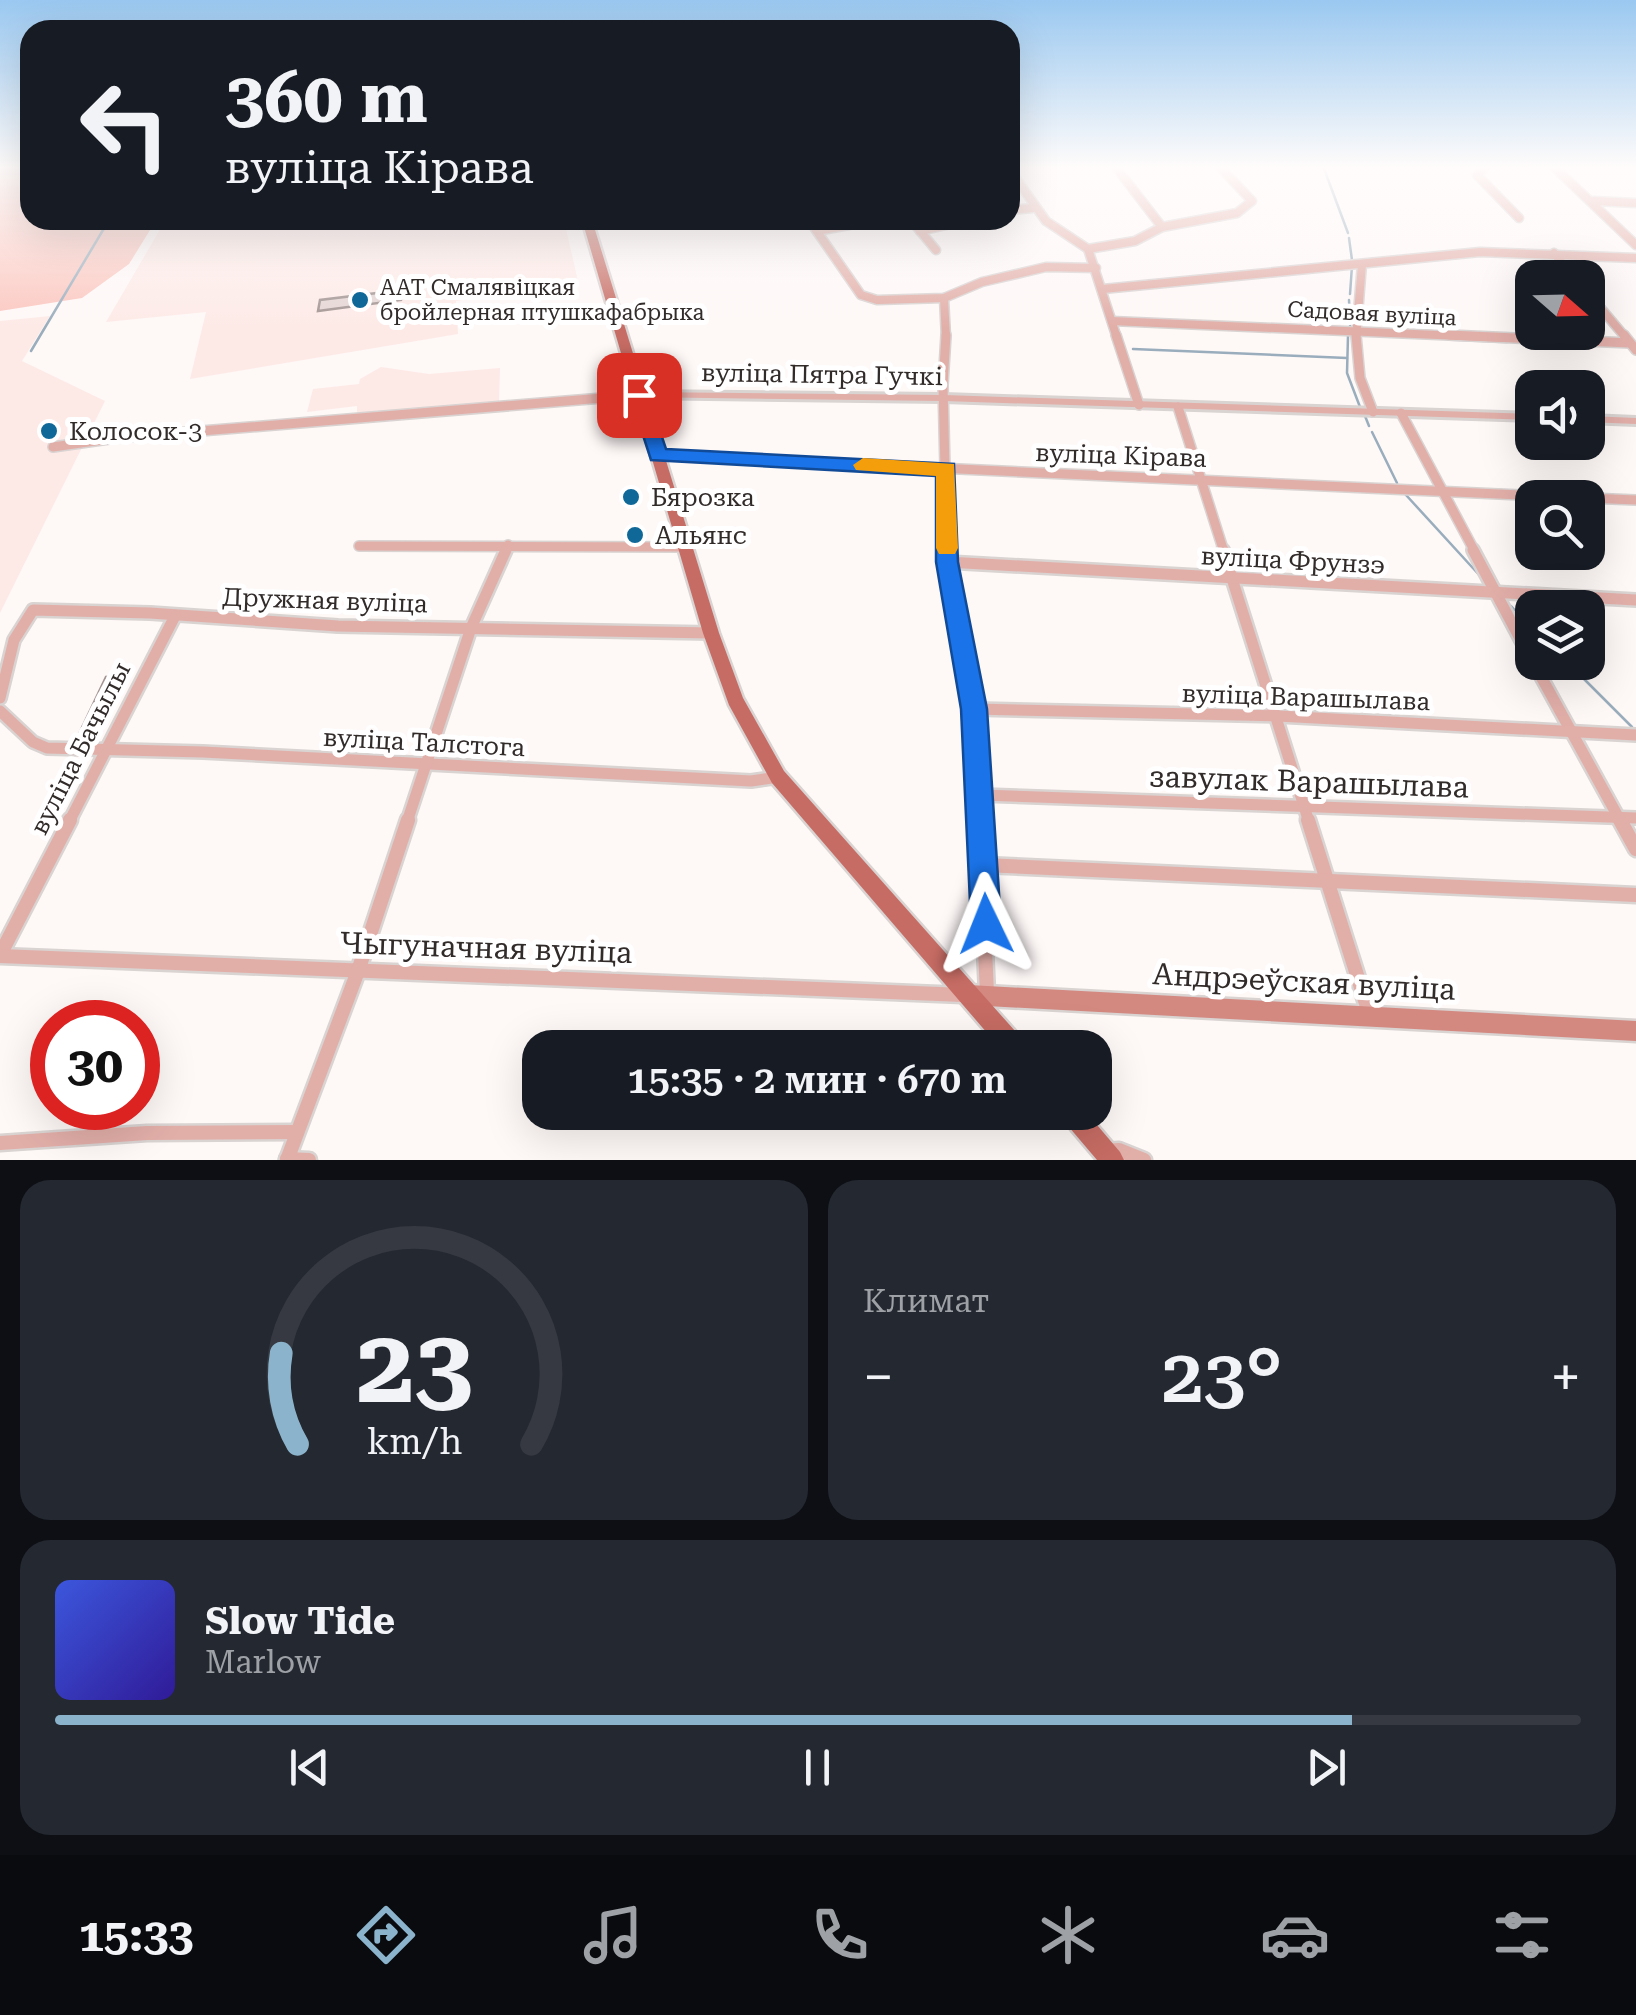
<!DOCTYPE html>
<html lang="ru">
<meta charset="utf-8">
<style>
:root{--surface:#171b24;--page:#242831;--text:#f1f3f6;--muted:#9ea1a6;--line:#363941;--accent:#8bb4cc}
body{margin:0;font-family:"Roboto Serif",serif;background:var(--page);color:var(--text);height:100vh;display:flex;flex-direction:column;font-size:38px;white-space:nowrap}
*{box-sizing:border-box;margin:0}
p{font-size:32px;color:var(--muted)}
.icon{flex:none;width:55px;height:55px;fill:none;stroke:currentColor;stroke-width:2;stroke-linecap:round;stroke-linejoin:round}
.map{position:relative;height:1160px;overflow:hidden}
.panel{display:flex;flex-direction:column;gap:20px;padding:20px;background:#0d0f14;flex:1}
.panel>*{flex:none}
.banner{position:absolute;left:20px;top:20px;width:1000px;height:210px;border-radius:30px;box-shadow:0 10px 40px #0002;background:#171b24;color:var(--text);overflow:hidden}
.needle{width:65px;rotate:110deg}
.tools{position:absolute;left:1515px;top:260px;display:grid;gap:20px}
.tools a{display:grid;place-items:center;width:90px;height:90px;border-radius:20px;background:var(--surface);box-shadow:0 10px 40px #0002;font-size:50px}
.speed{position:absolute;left:30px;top:1000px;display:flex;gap:20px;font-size:50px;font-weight:700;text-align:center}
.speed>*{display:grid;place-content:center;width:130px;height:130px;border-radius:50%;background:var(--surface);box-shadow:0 10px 40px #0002;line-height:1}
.speed .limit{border:15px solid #d22;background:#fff;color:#111}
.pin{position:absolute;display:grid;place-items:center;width:85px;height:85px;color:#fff;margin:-42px;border-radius:20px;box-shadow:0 5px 15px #0006}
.me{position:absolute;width:110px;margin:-55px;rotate:358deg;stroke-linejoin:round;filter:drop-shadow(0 0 8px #0008)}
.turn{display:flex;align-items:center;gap:35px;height:210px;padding:0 40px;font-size:45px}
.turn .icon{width:130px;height:130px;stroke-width:2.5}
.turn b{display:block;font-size:70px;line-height:85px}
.big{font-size:75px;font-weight:600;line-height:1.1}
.panel .widget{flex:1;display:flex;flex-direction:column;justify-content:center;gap:15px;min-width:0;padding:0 35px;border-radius:30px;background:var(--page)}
.panel .dial{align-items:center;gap:0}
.dial svg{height:260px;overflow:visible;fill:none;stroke:var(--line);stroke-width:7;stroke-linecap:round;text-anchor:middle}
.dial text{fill:var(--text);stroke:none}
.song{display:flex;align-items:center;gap:30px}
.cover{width:120px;height:120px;border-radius:15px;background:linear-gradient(135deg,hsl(230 70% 55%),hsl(250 70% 35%))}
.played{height:10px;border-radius:5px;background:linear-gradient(90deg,var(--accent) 85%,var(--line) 85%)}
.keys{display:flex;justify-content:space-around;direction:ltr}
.heat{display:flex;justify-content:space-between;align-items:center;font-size:55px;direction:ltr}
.panel .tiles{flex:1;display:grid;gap:20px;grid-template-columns:1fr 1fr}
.widget:last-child{grid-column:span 2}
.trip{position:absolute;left:522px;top:1030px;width:590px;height:100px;border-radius:30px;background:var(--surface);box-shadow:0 10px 40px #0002;font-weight:600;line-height:100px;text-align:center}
.tab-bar{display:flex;height:160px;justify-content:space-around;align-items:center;background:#090b0e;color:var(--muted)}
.tab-bar .icon{width:70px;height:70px}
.tab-bar .current{color:var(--accent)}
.tab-bar b{font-size:45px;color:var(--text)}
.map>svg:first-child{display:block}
.built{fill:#fdeae7}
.green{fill:#fbc7c0}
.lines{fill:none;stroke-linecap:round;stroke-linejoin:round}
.stream{stroke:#99adbd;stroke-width:2.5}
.building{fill:#e4d5d3;stroke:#a29492;stroke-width:2.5}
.minor-far3-casing{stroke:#d9d3d2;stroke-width:11}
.minor-far2-casing{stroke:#d9d3d2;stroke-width:12}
.minor-far1-casing{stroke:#d9d3d2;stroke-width:16}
.minor-casing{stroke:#d9d3d2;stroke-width:19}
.tertiary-casing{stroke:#d9d3d2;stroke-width:6}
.secondary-casing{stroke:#d9d3d2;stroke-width:5}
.primary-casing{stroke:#d9d3d2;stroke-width:5}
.minor-far3{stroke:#e2aea8;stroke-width:8}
.minor-far2{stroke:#e2aea8;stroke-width:9}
.minor-far1{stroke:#e2aea8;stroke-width:11}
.minor{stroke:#e2aea8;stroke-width:14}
.tertiary{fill:#e2aea8;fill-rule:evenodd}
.secondary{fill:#d38880;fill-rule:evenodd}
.primary{fill:#c66c64;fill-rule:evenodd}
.route{fill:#1a73e8;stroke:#114b97;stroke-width:2.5}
.slow{fill:#f59e0b}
.poi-dot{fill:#0f6898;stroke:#fff;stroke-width:4}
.labels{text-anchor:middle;stroke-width:10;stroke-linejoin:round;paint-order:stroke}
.far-poi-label{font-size:22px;fill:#312b2a;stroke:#fff;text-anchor:start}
.far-street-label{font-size:22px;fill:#312b2a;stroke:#fff}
.street-label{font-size:25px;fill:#312b2a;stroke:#fff}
.poi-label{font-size:25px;fill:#312b2a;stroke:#fff;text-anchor:start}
.near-street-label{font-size:30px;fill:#312b2a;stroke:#fff}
</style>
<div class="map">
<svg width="1636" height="1160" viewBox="0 0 1636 1160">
<rect width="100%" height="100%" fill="#fef8f7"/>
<g class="built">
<path d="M186 220H564L578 281 456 301 458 334 190 379 206 312 106 322 162 226Z"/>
<path d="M50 316 22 361 105 401 0 613V321Z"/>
<path d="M381 367 429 374 500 368 499 401 357 415V406L307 412 313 389 359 384 360 379Z"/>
</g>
<path class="green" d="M0 166H30V220H161L155 222 129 264 82 298 0 311Z"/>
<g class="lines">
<g class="stream">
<path d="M1323 166 1348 233"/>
<path d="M1349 238 1352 260"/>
<path d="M1350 294 1352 266"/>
<path d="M1349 300 1350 325"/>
<path d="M1348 336 1347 373 1360 407"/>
<path d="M1133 349 1347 358"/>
<path d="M31 351 109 220"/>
<path d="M1365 416 1369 426"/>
<path d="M1372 432 1397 483"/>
<path d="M1406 495 1482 578"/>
<path d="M1511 606 1532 628"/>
<path d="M1567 662 1632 727"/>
</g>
</g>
<g class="building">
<path d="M402 290 401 300 318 311 320 300Z"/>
<path d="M124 676 97 734 78 736 106 677Z"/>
</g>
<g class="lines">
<g class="minor-far3-casing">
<g id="minor-far3">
<path d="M1115 166 1162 227"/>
<path d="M1486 166 1477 175 1519 218"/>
<path d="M1553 166 1636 245"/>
<path d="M1010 170 1046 221 1088 249 1117 338"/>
<path d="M1594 201 1636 203"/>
<path d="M1010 210 1033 208"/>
<path d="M809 220 861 295 877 300 944 298 982 282 1046 267 1096 268"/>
<path d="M911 220 936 250"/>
<path d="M817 231 875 220"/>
<path d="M920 231 968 220"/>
<path d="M1088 249 1135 241 1162 227 1237 213 1252 201 1219 166"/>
<path d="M1554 253 1574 278"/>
<path d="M1103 289 1480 252 1636 258"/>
<path d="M1588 293 1626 338"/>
<path d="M944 298 946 338"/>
<path d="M1112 321 1507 338"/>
<path d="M1356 338 1362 264"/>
</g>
</g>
<g class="minor-far2-casing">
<g id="minor-far2">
<path d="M946 335 943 385 947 552"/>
<path d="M1116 335 1139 405"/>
<path d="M1356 335 1360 378 1373 412"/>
<path d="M1449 335 1630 343"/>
<path d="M1624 335 1636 350"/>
<path d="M1178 407 1224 552"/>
<path d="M1401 413 1475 552"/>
<path d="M53 447 116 438 639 395"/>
<path d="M658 455 1583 498"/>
<path d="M1588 498 1636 500"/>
<path d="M359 546 686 547"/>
<path d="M505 552 508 545"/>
</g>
</g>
<g class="minor-far1-casing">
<g id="minor-far1">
<path d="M947 550 974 709 979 822"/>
<path d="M1223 550 1309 822"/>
<path d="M1473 550 1532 661"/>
<path d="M947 562 1636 600"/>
<path d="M1533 662 1621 822"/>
<path d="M0 698 14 640 33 610 150 613 338 626 711 633"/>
<path d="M974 709 1278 716 1636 735"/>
<path d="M0 711 33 742 47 748 203 752 751 781 778 777"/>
<path d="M981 795 1636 818"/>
<path d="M69 822 175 616"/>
<path d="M407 822 471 628 506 550"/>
</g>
</g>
<g class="minor-casing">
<g id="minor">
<path d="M979 820 987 993"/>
<path d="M1308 820 1370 1016"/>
<path d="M1620 820 1636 849"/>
<path d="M984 865 1636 895"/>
<path d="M0 955 70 820"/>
<path d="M0 956 963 995"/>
<path d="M0 1143 147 1133 297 1132"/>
<path d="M1105 1151 1119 1150 1144 1160"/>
<path d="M287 1159 309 1160"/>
<path d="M287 1160 358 971 408 820"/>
</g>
</g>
<g class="tertiary-casing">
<g id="tertiary">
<path d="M639 392 944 395 1532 414V420L944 401 635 397V393Z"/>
<path d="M1588 416 1636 418V424L1588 422Z"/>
</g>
</g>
<g class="secondary-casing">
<path id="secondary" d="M969 985 1636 1021V1041L969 1005 962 1002 959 995 962 988Z"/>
</g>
<g class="primary-casing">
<g id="primary">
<path d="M582 220H592L719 633 743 698 784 771 1023 1040 1026 1048H1000L772 783 729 705 703 633Z"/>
<path d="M1060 1112H1086L1120 1152 1124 1160H1097L1063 1120Z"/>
</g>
</g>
<use href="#minor-far3" class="minor-far3"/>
<use href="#minor-far2" class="minor-far2"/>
<use href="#minor-far1" class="minor-far1"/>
<use href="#minor" class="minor"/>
<use href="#tertiary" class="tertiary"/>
<use href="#secondary" class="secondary"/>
<use href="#primary" class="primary"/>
</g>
<linearGradient id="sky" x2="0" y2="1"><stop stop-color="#9ac8f0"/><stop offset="0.51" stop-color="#fffcfb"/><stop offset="1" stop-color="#fffcfb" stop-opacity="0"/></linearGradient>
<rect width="1636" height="328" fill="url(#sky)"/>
<path class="route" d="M639 389 648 395 666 449 954 464 958 562 987 709 1001 924 996 934 986 939 975 934 971 924 961 709 936 562V476L651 460 630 395Z"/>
<path class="slow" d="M863 458 954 464 958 548 955 554H939L936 548V476L856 470 853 465Z"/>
<g class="poi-dot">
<circle cx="360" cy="300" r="10"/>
<circle cx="49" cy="431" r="10"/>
<circle cx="631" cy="497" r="10"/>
<circle cx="635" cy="535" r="10"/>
</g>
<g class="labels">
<g class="far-poi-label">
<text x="380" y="295">ААТ Смалявіцкая<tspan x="380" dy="25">бройлерная птушкафабрыка</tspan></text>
</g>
<g class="far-street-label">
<text transform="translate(1372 313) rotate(3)" y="8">Садовая вуліца</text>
</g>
<g class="street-label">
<text transform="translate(822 374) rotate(1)" y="9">вуліца Пятра Гучкі</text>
<text transform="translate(1121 455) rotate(2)" y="9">вуліца Кірава</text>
<text transform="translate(1293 560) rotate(3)" y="9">вуліца Фрунзэ</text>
<text transform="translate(325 600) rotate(2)" y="9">Дружная вуліца</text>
<text transform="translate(1306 697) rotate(2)" y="9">вуліца Варашылава</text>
<text transform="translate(424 742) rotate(3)" y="9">вуліца Талстога</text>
<text transform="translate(80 748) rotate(-63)" y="9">вуліца Бачылы</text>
</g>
<g class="poi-label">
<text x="69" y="440">Колосок-3</text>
<text x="651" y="506">Бярозка</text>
<text x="655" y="544">Альянс</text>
</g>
<g class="near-street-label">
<text transform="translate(1309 782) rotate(2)" y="10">завулак Варашылава</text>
<text transform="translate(486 948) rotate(2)" y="10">Чыгуначная вуліца</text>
<text transform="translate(1304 982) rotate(3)" y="10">Андрэеўская вуліца</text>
</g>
</g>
</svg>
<div class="tools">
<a><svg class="needle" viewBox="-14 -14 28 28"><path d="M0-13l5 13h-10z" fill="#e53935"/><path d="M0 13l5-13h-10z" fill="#9ea1a6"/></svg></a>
<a><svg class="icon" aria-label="sound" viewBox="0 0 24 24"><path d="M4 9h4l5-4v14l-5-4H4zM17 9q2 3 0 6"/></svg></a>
<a><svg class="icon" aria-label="search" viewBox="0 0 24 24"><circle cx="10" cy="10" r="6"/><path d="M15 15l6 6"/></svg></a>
<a><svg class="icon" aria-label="layers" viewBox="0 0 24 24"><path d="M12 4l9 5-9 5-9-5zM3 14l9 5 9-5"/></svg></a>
</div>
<div class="speed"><div class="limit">30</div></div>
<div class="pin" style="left:639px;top:395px;background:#d93025"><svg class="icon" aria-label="arrive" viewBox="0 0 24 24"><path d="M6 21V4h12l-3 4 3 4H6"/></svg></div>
<svg class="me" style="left:986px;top:924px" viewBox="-20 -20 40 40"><path d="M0-17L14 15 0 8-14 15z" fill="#1a73e8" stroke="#fff" stroke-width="4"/></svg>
<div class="trip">15:35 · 2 мин · 670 m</div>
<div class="banner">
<div class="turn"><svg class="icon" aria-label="left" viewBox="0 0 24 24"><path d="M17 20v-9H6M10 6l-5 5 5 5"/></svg><div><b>360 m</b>вуліца Кірава</div></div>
</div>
</div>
<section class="panel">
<div class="tiles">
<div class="widget dial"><svg viewBox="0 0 100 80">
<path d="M14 69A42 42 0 1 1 86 69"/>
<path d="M14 69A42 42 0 0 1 9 41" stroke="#8bb4cc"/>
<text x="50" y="56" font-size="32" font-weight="700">23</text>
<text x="50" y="72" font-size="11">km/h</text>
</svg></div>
<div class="widget"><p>Климат</p>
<div class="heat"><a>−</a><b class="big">23°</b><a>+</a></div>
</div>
<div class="widget">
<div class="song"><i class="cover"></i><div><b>Slow Tide</b><p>Marlow</p></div></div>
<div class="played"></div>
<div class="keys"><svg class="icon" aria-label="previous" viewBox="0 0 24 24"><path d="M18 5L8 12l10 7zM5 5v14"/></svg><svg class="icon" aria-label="pause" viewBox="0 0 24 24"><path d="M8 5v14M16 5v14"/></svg><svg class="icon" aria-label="next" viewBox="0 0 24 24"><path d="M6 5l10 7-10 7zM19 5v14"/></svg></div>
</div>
</div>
</section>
<nav class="tab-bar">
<b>15:33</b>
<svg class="icon current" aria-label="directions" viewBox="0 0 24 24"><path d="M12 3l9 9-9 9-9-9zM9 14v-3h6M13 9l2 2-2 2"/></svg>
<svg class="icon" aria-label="music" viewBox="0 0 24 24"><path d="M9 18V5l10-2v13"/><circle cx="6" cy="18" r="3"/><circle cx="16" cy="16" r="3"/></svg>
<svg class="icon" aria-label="phone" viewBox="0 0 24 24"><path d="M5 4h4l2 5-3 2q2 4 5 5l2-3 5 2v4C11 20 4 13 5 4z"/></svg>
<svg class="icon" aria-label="climate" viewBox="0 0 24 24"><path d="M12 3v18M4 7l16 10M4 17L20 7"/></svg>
<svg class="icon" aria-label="car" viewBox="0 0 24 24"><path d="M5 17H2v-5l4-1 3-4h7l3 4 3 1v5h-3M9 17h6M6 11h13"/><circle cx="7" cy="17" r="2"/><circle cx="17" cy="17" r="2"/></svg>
<svg class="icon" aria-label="filters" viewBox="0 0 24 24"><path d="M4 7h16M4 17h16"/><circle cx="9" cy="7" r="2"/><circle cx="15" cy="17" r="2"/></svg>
</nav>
